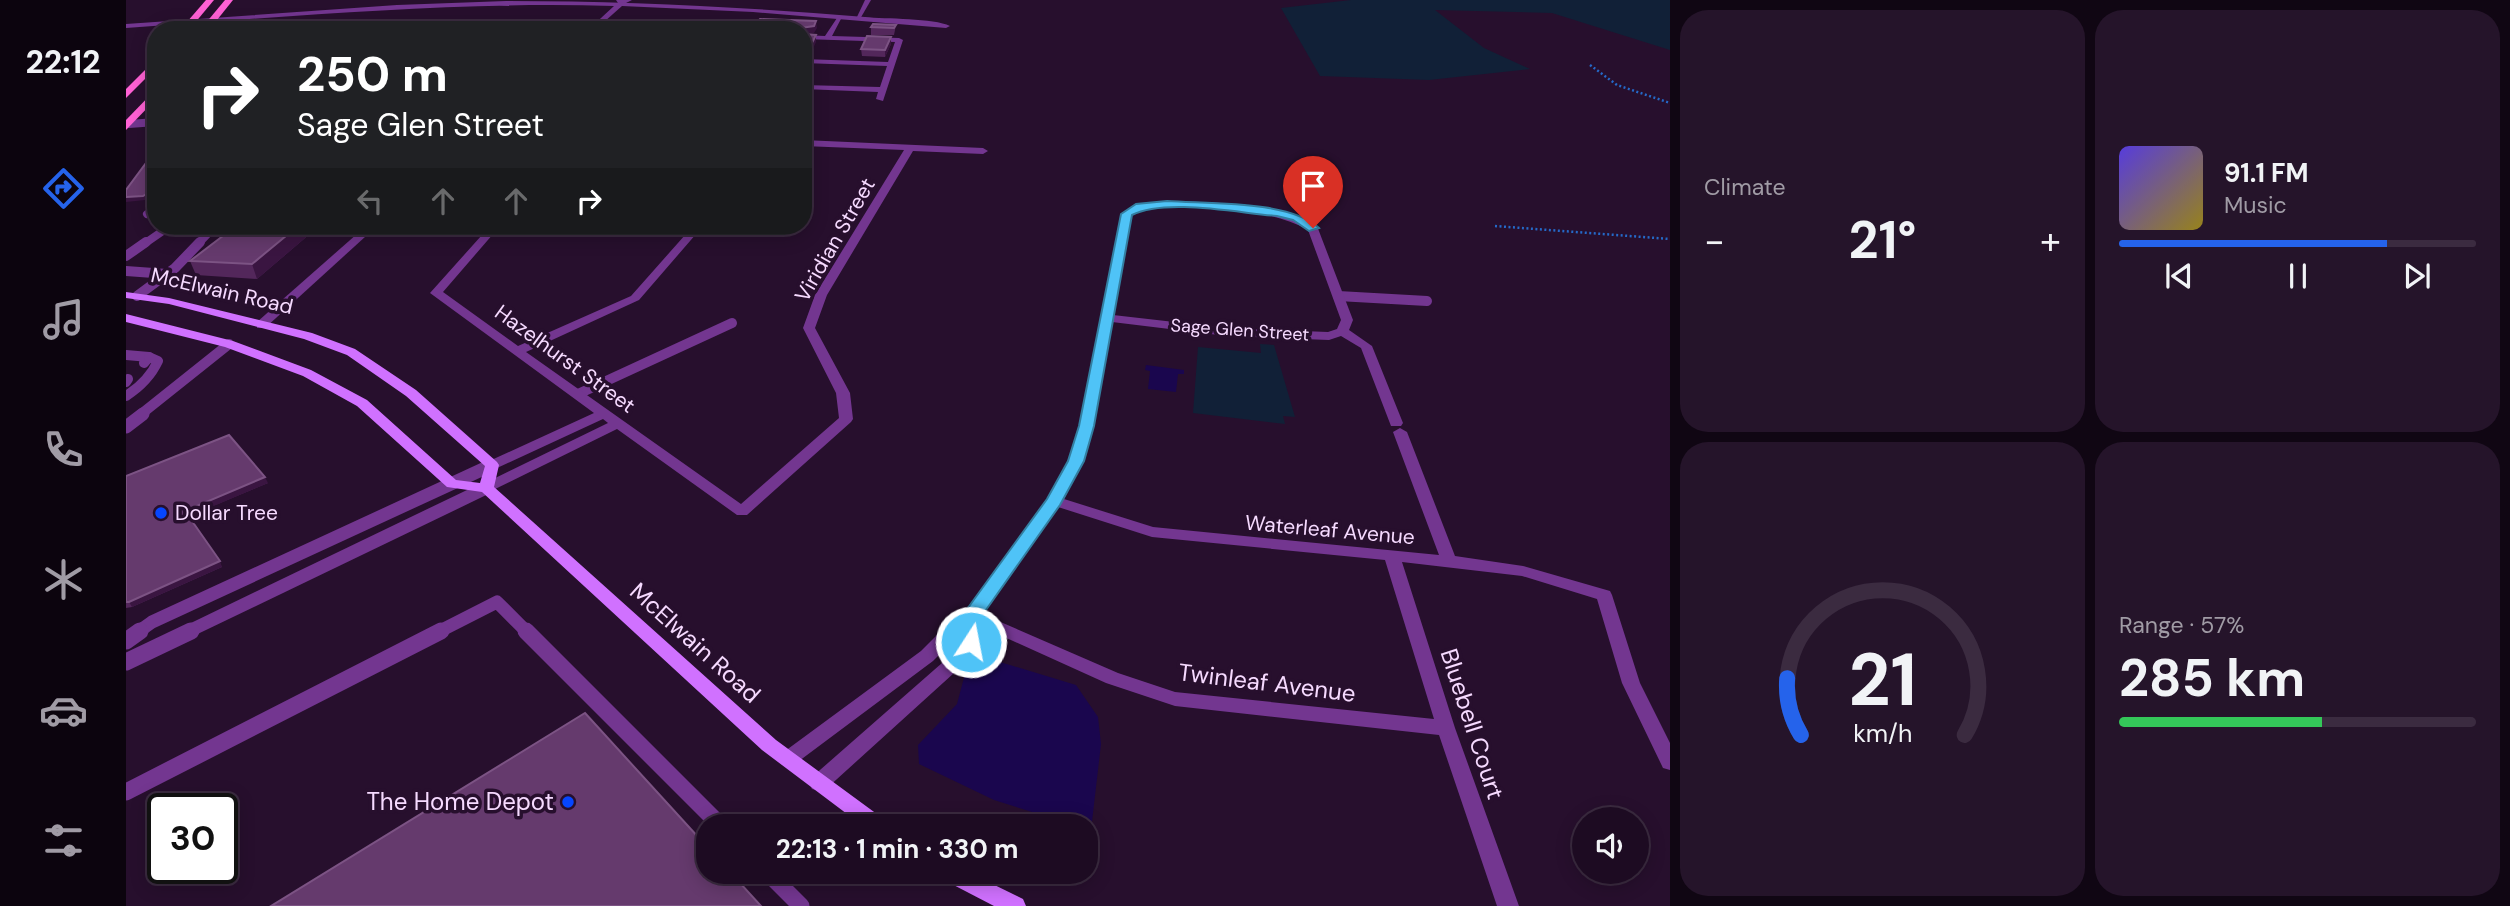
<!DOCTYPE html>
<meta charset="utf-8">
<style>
:root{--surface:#1d0b22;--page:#25142a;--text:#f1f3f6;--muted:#a09ba5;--line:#3b2b40;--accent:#2563eb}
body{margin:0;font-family:"DM Sans",sans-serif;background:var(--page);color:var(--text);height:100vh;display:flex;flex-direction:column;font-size:26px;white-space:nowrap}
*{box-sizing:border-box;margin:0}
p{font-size:23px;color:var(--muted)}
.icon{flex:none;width:38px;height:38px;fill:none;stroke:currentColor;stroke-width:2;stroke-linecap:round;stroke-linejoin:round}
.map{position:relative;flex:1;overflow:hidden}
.sheet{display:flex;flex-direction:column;gap:10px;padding:10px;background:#100613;width:840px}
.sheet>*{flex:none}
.guide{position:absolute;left:21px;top:21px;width:665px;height:214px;border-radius:28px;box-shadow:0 4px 18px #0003,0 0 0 2px var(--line);background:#202124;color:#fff;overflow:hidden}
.fabs{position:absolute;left:1446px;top:807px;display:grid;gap:14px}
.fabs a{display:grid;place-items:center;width:77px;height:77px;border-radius:50%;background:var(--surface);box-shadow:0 4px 18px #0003,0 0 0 2px var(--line);font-size:35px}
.speed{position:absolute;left:21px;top:793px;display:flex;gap:14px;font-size:35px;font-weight:700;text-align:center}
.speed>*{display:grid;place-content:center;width:91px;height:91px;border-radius:50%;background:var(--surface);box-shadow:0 4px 18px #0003,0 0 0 2px var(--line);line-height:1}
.speed .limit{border:4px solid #111;border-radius:10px;background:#fff;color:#111}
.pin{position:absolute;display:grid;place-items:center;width:60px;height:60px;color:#fff;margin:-72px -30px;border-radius:50% 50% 50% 0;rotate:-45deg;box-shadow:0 0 7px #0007}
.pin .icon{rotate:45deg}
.me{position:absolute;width:77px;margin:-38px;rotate:11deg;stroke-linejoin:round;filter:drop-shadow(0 0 5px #0008)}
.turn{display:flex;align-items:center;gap:24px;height:147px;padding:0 35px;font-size:32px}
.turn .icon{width:91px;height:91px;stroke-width:2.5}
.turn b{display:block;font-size:49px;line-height:60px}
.lanes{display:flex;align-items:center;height:66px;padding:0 35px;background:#0003;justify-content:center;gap:35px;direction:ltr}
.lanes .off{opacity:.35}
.big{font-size:52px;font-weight:700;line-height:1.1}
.sheet .tile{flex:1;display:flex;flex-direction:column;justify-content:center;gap:10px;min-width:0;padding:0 24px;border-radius:28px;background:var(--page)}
.sheet .dial{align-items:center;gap:0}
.dial svg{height:182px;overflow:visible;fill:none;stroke:var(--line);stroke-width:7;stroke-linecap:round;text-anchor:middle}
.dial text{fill:var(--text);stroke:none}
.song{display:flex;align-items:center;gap:21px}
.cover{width:84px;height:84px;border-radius:10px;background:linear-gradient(135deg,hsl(250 70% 55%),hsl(50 70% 35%))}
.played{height:7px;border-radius:4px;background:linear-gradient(90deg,var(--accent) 75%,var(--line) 75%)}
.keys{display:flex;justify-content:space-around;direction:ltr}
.heat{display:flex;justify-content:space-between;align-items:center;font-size:38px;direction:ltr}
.charge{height:10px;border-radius:5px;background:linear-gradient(90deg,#34c759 57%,var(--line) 0)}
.sheet .tiles{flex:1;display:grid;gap:10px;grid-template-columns:repeat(2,1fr)}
.trip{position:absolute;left:570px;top:814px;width:402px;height:70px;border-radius:28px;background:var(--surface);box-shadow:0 4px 18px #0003,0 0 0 2px var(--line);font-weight:700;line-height:70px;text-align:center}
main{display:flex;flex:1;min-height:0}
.tabs{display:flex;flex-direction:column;width:126px;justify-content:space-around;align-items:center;background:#0c040e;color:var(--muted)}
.tabs .icon{width:49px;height:49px}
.tabs .on{color:var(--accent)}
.tabs b{font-size:32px;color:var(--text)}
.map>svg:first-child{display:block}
.green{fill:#112037}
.water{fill:#1a064e}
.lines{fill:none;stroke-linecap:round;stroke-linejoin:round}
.path{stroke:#2569c8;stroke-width:2.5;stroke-dasharray:2 2.5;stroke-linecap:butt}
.service-far3{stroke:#733690;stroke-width:8}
.service-far2{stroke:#733690;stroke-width:10}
.service-far1{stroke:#733690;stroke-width:13}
.service{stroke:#733690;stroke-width:17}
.minor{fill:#733690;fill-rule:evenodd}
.tertiary{fill:#733690;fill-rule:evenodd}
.secondary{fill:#d071ff;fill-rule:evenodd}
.primary{fill:#ff61d4;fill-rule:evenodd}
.wall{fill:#53275b}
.shaded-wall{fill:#3a1541}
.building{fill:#653a6d;stroke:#7c5384;stroke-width:2}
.route{fill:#4fc3f7;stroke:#337fa1;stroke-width:2}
.poi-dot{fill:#0646ff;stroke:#270f2d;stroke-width:2.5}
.labels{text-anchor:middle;stroke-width:7;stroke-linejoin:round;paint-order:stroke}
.far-street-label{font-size:18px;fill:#f6daff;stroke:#270f2d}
.street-label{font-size:21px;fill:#f6daff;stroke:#270f2d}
.poi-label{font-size:21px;fill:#f6daff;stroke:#270f2d;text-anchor:start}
.near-street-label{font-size:24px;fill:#f6daff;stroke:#270f2d}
.near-poi-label{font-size:24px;fill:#f6daff;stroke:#270f2d;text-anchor:end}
</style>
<main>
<nav class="tabs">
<b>22:12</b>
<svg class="icon on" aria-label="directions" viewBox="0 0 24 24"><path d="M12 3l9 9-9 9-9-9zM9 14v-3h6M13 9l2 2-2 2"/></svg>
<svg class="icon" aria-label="music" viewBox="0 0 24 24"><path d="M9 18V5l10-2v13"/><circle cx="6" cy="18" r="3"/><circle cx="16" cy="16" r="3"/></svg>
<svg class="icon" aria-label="phone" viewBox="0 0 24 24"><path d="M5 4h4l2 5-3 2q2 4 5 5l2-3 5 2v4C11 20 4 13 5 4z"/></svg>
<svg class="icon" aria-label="climate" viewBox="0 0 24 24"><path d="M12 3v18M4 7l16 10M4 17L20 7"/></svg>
<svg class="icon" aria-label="car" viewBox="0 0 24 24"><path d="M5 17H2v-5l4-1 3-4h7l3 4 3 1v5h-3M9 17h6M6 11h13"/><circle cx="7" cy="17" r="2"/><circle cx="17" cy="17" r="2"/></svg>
<svg class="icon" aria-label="filters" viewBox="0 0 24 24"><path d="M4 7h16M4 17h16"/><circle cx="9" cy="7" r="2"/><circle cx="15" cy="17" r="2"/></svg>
</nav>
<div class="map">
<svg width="1544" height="906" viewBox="0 0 1544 906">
<rect width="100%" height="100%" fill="#270f2d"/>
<g class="green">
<path d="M1225 0H1544V50L1426 13 1309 10 1358 48 1404 69 1303 80 1194 76 1155 8Z"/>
<path d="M1134 344 1148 345 1169 417 1157 416 1159 424 1067 413 1072 347 1135 353Z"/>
</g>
<g class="water">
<path d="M1020 365 1058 370V374H1052L1050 392 1022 389 1024 371 1019 370Z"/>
<path d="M861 658 950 685 972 717 975 744 965 830 961 826H951L868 800 793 764 792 745 831 704 840 670Z"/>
</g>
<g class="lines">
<g class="path">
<path d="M1464 65 1491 85 1544 103"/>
<path d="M1369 226 1544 239"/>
</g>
<g class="service-far3">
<path d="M3 124 30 122"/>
<path d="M30 151 26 156 30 159"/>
<path d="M21 214 30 208"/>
<path d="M18 244 44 226"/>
<path d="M72 244 89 226"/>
</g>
<g class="service-far2">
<path d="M0 256 20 242"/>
<path d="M0 271 41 274"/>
<path d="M11 296 49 268 74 242"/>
<path d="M1212 296 1301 301"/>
<path d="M0 355 23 357 18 363"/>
<path d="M0 382 2 379"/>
<path d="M452 394 606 323"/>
<path d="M0 396C14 387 25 376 32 361L23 357"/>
<path d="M14 415 103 344"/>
</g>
<g class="service-far1">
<path d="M0 427 17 414"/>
<path d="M12 632 26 622 366 465"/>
<path d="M61 632 360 488"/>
<path d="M312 632 371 602 401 632"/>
</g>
<g class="service">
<path d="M400 631 595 826"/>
<path d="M0 641 14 631"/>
<path d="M0 662 65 631"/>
<path d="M0 792 315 631"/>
<path d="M641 872 675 906"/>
</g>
<g class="minor">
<path d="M490 0H506L494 6Z"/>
<path d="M739 0H745L734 19H730Z"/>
<path d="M713 15 716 17 706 36 773 38 777 40 757 101 750 99 752 92 677 89V85L754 87 761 66 677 63V59L762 62 769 42 677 39V35L699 36Z"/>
<path d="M677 140 857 148 862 151 857 154 787 151 701 295 689 328 724 393 727 419 725 422 621 515H611L491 429 365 491H355L353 488 355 485 482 423 477 419 371 468H361L359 465 361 462 468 413 304 293 364 226H374L317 292 392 346 505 296 567 226H577L513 300 400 352 615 504 713 418 710 393 677 328 689 295 778 150 677 146Z"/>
<path d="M1030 202C1079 201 1148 202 1191 226L1227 320 1223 330 1246 346 1277 423 1275 426H1265L1235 348 1215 336 1203 340 1101 336 986 322 967 426 957 461 938 499 1027 527 1313 555 1267 432 1274 428 1281 432 1329 556 1397 566 1484 591 1486 595 1514 683 1544 743V770L1537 768 1496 683 1471 599 1396 576 1276 562 1329 728 1393 906H1371L1313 735 1049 706 980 683 854 626V642L828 673 700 789 693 791 686 789 683 783 686 777 816 663 837 640V631L807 661 669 764 662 767 655 764 653 759 655 754 795 651 817 629 840 612 922 500 943 461 953 426 996 213 1011 205ZM1030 208C1076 207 1142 207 1182 230L1215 320 1211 329 1202 332 1101 328 987 315 1006 215 1017 210ZM932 507 1026 537 1259 560 1308 719 1049 692 992 673 856 614Z"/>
</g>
<g class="tertiary">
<path d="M380 1C500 1 619 7 739 17 759 19 808 18 824 26L820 28 627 12 496 6 469 30H462L488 6C325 1 162 17 0 28V24L271 5Z"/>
<path d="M240 226H251L139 328H131V322Z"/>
</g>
<g class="secondary">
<path d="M0 292 43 298 186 333 229 349 290 390 371 462 373 465 368 487 650 740 759 820 762 826H737L636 750 356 492 321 487 231 406 177 376 99 347 0 322V314L107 341 185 370 241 400 330 480 354 483 359 466 280 396 221 355 178 339 43 304 0 298Z"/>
<path d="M813 872H842L897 899 900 906H868L816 879Z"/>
</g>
<g class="primary">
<path d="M80 0H88L63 30H54Z"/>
<path d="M99 0H107L83 30H74Z"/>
<path d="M30 59V68L0 98V89Z"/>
<path d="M30 89V99L0 130V120Z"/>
</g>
</g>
<g class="wall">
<path d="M770 25 768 35H745V27Z"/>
<path d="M765 44 759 57 736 56 735 49Z"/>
<path d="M110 226H191L192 227 131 279 70 275 64 261Z"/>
<path d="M0 476 142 483 63 516 96 567 6 607 0 608Z"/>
</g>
<g class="shaded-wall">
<path d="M690 21 691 28 688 33 677 35V30H674V28Z"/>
<path d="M690 35V42L683 57 677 58V50Z"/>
<path d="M765 37V44L759 57V50Z"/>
<path d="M30 188V193L19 200 0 202V197Z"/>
<path d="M172 226H191L192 227 131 279 126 264Z"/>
<path d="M139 477 142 483 62 517 59 511Z"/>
<path d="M94 561 96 567 6 607 3 602Z"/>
</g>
<g class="building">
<path d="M634 19 690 21 688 26 674 28V30H624Z"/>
<path d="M747 24 770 25 768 28 745 27Z"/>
<path d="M677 34 690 35 683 49 677 50Z"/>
<path d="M741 36 765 37 759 50 735 49Z"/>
<path d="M23 159 28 161 30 160V188L17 196 0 197V190Z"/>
<path d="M110 226H172L126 264 64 261Z"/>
<path d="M103 435 139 477 59 511 94 561 3 602H0V476Z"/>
<path d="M459 713 583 849V872H604L635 906H145Z"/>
</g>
<path class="route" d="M1041 201C1081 204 1164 200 1193 228L1183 231 1167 220 1151 216C1112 213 1040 198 1006 215L968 426 958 461 934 505 855 617 852 647H838L835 642 836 616 921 499 942 461 953 426 995 214 1010 204Z"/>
<g class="poi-dot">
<circle cx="35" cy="513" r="7"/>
<circle cx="442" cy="802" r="7"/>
</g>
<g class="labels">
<g class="far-street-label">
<text transform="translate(1114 330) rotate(4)" y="6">Sage Glen Street</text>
</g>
<g class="street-label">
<text transform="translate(709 240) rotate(-60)" y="7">Viridian Street</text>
<text transform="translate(96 291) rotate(13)" y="7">McElwain Road</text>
<text transform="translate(439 359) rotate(36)" y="7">Hazelhurst Street</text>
<text transform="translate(1204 530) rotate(5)" y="7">Waterleaf Avenue</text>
</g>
<g class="poi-label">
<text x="49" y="520">Dollar Tree</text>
</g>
<g class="near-street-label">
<text transform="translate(569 643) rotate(42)" y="8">McElwain Road</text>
<text transform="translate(1141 683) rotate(7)" y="8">Twinleaf Avenue</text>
<text transform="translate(1346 724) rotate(72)" y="8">Bluebell Court</text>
</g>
<g class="near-poi-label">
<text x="428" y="810">The Home Depot</text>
</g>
</g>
</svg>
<div class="fabs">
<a><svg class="icon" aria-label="sound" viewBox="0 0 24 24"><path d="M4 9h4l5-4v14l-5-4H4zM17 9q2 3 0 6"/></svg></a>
</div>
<div class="speed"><div class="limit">30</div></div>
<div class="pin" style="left:1187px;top:228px;background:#d93025"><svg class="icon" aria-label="arrive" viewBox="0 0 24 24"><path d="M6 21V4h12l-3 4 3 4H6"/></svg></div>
<svg class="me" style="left:845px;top:642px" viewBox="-20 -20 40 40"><circle r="17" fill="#4fc3f7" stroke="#fff" stroke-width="3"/><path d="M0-11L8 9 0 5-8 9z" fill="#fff"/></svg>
<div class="trip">22:13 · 1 min · 330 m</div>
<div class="guide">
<div class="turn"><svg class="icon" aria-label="right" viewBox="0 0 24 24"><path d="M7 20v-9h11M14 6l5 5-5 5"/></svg><div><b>250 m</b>Sage Glen Street</div></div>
<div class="lanes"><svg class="icon off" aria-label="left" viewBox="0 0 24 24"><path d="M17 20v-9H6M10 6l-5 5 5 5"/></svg><svg class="icon off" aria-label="ahead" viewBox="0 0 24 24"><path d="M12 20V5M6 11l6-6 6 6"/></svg><svg class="icon off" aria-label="ahead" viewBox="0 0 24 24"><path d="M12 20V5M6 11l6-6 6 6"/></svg><svg class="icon" aria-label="right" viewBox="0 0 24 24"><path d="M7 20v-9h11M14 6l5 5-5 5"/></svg></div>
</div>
</div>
<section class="sheet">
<div class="tiles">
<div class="tile"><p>Climate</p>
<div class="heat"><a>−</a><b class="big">21°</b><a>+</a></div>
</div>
<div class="tile">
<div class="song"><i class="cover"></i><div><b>91.1 FM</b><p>Music</p></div></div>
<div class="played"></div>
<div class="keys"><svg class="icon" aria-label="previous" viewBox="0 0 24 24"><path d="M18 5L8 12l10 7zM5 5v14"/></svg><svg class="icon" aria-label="pause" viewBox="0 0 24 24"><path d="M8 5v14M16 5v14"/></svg><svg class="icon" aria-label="next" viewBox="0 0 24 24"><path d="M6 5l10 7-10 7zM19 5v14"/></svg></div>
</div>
<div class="tile dial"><svg viewBox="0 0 100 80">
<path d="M14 69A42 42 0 1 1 86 69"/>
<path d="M14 69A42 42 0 0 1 8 44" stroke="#2563eb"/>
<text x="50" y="56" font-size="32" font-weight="700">21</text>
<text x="50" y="72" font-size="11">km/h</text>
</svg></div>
<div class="tile"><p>Range · 57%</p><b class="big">285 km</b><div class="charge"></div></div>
</div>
</section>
</main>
